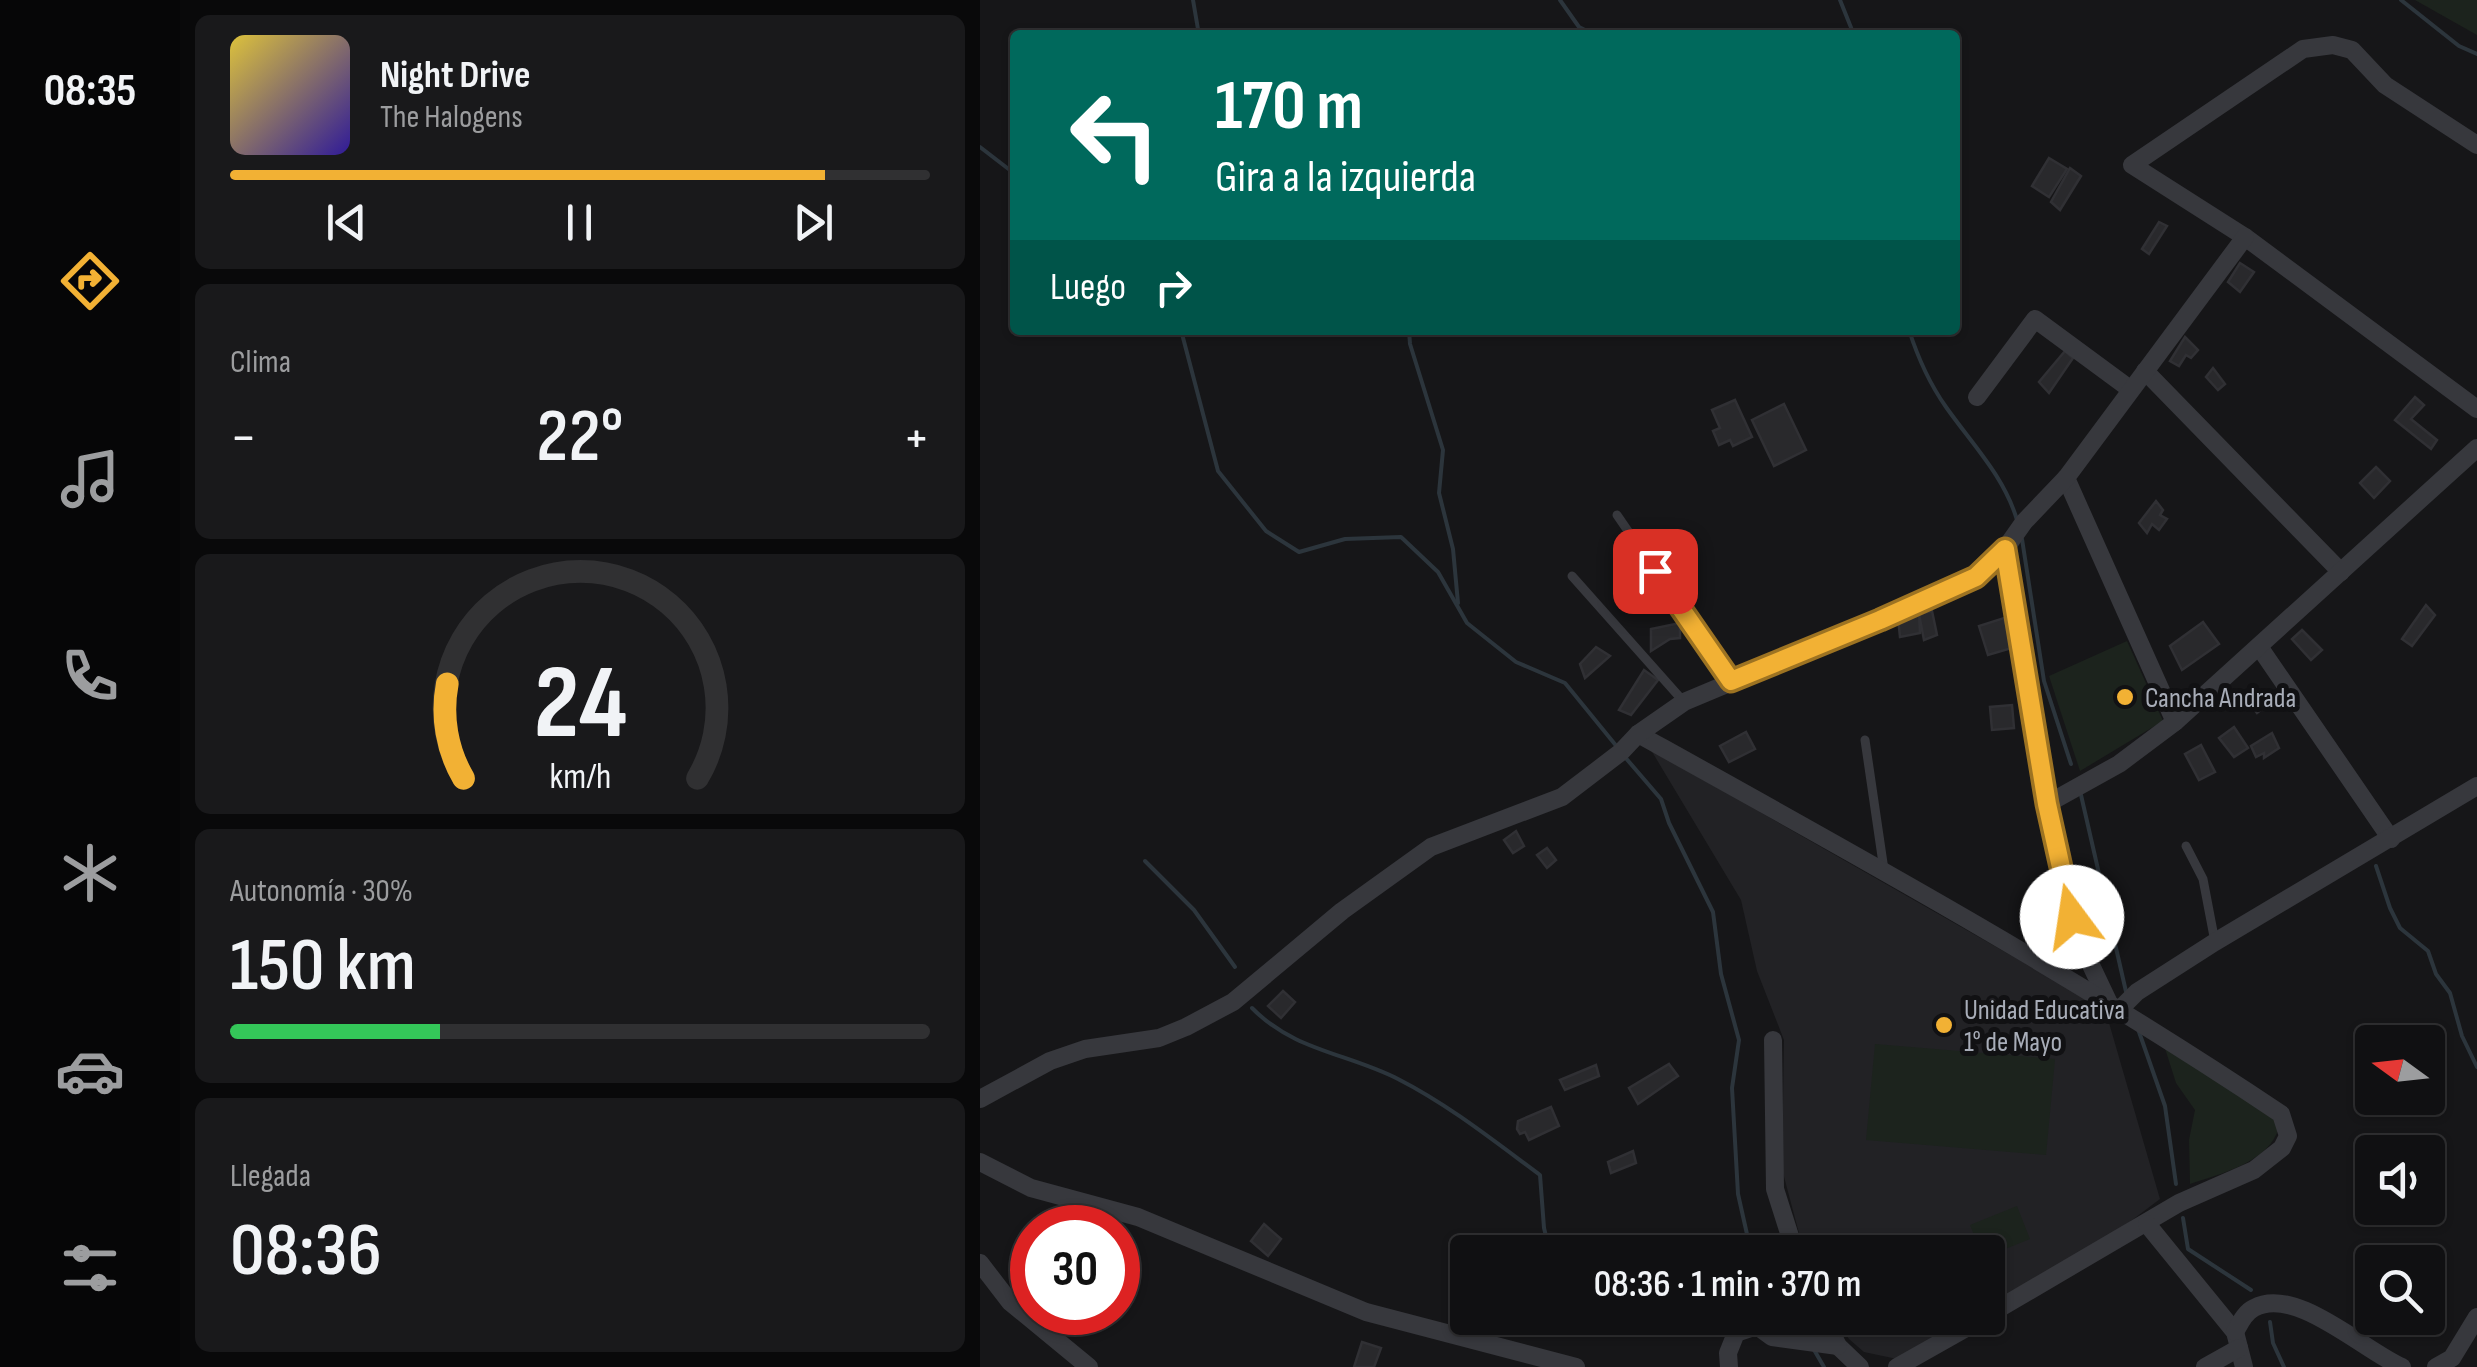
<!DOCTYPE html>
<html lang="es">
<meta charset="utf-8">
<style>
:root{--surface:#101012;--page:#19191b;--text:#f1f3f6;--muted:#9c9d9f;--line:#303032;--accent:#f2b134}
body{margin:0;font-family:"Sofia Sans Condensed",sans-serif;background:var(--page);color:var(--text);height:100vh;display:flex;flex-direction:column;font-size:38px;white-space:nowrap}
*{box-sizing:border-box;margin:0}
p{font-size:32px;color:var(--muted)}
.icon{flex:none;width:55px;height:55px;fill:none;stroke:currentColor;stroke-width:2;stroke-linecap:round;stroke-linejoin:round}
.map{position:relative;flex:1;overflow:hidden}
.side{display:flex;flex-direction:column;gap:15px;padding:15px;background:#09090a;width:800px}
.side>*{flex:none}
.top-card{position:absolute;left:30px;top:30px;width:950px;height:305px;border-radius:10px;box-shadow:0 2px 8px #0004,0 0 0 2px var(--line);background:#00695c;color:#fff;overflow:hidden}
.needle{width:65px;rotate:285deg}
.buttons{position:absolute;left:1375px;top:1025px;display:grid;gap:20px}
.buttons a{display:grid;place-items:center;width:90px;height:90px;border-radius:10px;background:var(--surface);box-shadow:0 2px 8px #0004,0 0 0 2px var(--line);font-size:50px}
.speed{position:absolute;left:30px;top:1205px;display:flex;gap:20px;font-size:50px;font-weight:700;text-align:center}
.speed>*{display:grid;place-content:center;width:130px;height:130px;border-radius:50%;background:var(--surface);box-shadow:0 2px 8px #0004,0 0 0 2px var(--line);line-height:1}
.speed .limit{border:15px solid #d22;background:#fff;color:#111}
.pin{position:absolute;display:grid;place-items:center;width:85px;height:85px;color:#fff;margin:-42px;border-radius:20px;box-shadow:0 5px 15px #0006}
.me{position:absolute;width:110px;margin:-55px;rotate:346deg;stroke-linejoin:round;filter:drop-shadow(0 0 8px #0008)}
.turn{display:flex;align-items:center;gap:35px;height:210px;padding:0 40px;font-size:45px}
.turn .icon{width:130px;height:130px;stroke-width:2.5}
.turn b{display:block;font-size:70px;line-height:85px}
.then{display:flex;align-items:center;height:95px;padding:0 40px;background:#0003;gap:20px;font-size:38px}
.big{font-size:75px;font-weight:600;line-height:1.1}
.side .card{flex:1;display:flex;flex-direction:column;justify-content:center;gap:15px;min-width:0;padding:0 35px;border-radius:15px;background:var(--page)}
.side .dial{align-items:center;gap:0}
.dial svg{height:260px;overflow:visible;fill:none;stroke:var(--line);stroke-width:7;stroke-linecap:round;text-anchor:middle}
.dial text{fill:var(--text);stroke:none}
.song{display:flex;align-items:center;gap:30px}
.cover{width:120px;height:120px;border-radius:15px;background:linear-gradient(135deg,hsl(50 70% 55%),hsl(250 70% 35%))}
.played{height:10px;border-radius:5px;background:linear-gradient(90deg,var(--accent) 85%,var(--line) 85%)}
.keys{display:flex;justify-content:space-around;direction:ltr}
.heat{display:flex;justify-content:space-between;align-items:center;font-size:55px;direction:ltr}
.charge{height:15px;border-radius:8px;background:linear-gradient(90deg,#34c759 30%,var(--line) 0)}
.trip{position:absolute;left:470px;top:1235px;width:555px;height:100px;border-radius:10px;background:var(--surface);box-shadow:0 2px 8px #0004,0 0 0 2px var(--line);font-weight:600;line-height:100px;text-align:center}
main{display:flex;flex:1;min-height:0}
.dock{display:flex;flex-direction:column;width:180px;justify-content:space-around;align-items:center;background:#060607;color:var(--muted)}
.dock .icon{width:70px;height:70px}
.dock .on{color:var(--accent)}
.dock b{font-size:45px;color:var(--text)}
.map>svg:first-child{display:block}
.built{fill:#222225}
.green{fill:#1c231d}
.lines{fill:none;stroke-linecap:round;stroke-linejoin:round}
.stream{stroke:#2c353c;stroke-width:4}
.building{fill:#29292c;stroke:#303034;stroke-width:2.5}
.service{stroke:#37383d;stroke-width:9}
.minor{stroke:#37383d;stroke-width:18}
.route-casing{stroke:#9d7322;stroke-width:25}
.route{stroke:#f2b134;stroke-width:18}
.poi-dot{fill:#f2b134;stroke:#111113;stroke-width:4}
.labels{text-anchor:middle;stroke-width:10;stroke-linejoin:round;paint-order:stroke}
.poi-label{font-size:28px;fill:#a8adb8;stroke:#111113;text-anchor:start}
</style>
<main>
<nav class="dock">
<b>08:35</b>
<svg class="icon on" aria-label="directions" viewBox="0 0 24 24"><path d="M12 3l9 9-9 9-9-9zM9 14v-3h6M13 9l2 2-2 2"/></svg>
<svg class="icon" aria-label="music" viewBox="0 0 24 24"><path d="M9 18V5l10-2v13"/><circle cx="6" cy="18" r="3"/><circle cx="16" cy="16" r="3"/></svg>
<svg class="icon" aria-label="phone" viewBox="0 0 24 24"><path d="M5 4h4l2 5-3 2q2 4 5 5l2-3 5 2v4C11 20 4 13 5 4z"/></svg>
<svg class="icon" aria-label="climate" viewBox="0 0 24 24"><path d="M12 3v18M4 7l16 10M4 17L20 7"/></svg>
<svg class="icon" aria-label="car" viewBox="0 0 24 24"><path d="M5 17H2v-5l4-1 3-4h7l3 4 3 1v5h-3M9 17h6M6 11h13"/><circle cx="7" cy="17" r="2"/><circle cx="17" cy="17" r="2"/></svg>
<svg class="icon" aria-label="filters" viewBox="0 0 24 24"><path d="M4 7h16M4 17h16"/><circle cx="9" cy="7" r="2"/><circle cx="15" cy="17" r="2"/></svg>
</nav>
<section class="side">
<div class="card">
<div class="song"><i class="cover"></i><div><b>Night Drive</b><p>The Halogens</p></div></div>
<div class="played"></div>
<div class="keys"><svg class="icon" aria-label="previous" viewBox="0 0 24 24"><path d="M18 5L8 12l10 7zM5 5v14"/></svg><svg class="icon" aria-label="pause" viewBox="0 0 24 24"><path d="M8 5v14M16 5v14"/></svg><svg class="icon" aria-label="next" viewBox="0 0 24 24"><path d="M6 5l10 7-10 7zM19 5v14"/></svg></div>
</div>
<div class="card"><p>Clima</p>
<div class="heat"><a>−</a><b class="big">22°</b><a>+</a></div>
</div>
<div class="card dial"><svg viewBox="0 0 100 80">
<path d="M14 69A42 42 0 1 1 86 69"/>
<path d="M14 69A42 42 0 0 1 9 40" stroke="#f2b134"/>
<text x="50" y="56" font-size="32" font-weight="700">24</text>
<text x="50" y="72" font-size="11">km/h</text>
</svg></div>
<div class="card"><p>Autonomía · 30%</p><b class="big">150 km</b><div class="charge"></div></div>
<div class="card"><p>Llegada</p><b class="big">08:36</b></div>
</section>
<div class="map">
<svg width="1497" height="1367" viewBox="0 0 1497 1367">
<rect width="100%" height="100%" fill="#161618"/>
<g class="built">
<path d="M671 750 1125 1009 1180 1199 1131 1236 1008 1307V1252H824L802 1169 804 1040 777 971 761 900Z"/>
<path d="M855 1318H989L917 1359 884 1352 869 1339Z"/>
</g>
<g class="green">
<path d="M1435 0H1497V35Z"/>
<path d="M1147 641 1183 721 1100 771 1069 676Z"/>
<path d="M1183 1042 1295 1119 1299 1127C1290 1162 1240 1174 1210 1184L1209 1140 1215 1110 1196 1083Z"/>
<path d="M895 1044 1075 1059 1066 1155 886 1140Z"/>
<path d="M1037 1206 1050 1239 1008 1256V1252H1001L990 1225Z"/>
</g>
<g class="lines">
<g class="stream">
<path d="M213 0 219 35"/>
<path d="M580 0 599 27 615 35"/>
<path d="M860 0 874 35"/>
<path d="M1421 0 1479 46 1497 54"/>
<path d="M0 147 35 174"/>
<path d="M201 330 238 471 286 531 319 552 365 539 421 537 458 572 487 623 536 662 585 683 638 748"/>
<path d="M429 330 430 344 463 450 459 493 473 549 478 603"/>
<path d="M929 330C938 358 949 383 966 407 992 444 1024 476 1037 520"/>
<path d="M1042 539 1064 681 1091 764"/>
<path d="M644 756 681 799 689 823 733 912 741 974 759 1040 752 1088 758 1194 771 1252"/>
<path d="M1101 795 1147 996"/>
<path d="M165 861 214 910 255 967"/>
<path d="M1396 866 1410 908 1420 928 1448 951 1456 974 1470 993 1482 1036 1497 1067"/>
<path d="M272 1008C314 1051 367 1053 418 1079 469 1105 514 1141 560 1175L564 1228 570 1252"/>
<path d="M1158 1029 1185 1106 1196 1184"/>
<path d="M1203 1218 1208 1249 1271 1290"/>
<path d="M816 1318 826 1335"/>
<path d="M1290 1322 1293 1343 1304 1367"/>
<path d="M833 1348 844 1367"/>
</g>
</g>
<g class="building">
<path d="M1069 158 1087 169 1069 197 1052 186Z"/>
<path d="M1090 168 1101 176 1080 210 1071 202Z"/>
<path d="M1179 222 1187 226 1169 254 1162 249Z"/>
<path d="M1260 263 1274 272 1260 292 1248 282Z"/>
<path d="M1205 337 1218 350 1211 358 1206 355 1199 366 1190 361Z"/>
<path d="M1085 351 1093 358 1069 393 1059 382Z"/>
<path d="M1233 368 1245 384 1238 390 1226 377Z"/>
<path d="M1435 397 1444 405 1431 419 1457 440 1451 449 1415 420Z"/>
<path d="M755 400 772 437 753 446 750 440 739 445 733 431 740 428 732 410Z"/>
<path d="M804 404 826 450 794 466 772 420Z"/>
<path d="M1396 467 1410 481 1394 498 1380 483Z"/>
<path d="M1176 501 1183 510 1180 515 1187 519 1179 530 1172 524 1167 533 1159 523Z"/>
<path d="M1446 605 1455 615 1432 646 1422 639Z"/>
<path d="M939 611 940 633 920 637 918 618Z"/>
<path d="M952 611 957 635 944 640 939 614Z"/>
<path d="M1024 618 1032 648 1008 655 999 626Z"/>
<path d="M1223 622 1239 644 1202 670 1190 646Z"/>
<path d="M700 623V638L690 639 671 651V629Z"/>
<path d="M1322 630 1342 650 1331 660 1312 639Z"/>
<path d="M616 647 630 656 605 678 600 664Z"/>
<path d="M664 670 678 680 651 715 639 710Z"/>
<path d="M1289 692 1296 698 1277 713 1268 701 1275 694 1281 699Z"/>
<path d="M1032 705 1034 728 1012 730 1010 707Z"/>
<path d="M1254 727 1268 748 1254 757 1239 738Z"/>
<path d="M766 732 775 749 749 762 740 746Z"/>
<path d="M1292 733 1299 748 1284 758V753L1276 757 1271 746Z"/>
<path d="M1221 745 1235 772 1219 780 1205 754Z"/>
<path d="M536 831 544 846 533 853 524 840Z"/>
<path d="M567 848 576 860 567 868 557 855Z"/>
<path d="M303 991 315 1002 301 1018 288 1006Z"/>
<path d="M689 1064 698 1076 658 1104 649 1088Z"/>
<path d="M616 1065 619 1076 585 1090 580 1080Z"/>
<path d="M571 1107 579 1126 549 1140 545 1132 540 1134 537 1129 538 1121Z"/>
<path d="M653 1151 656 1163 631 1173 628 1162Z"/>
<path d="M284 1224 301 1239 288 1256 271 1241Z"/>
<path d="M382 1342 401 1348 394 1367H374Z"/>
</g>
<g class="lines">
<g class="service">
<path d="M637 515 751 681"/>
<path d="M592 576 704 702"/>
<path d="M885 740 904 870"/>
<path d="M1206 846 1223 879 1235 942"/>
</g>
<g class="minor">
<path d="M1497 145 1405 85 1372 50 1353 45 1323 49 1152 165 1265 237 1497 409"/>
<path d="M1165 371 1361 572"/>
<path d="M997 397 1055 319 1150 389"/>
<path d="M1086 478 1195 722"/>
<path d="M1025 549 1067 804 1086 892 1100 942 1128 1001"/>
<path d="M1280 648 1411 839"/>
<path d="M658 734C876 855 1094 975 1301 1114L1308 1136 1302 1148 1274 1170 1199 1203 1008 1315"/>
<path d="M1067 804 1139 764 1195 722 1497 448"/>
<path d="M1140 1009 1157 992 1235 942 1497 786"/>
<path d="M793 1040 795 1189 815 1252"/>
<path d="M0 1099 70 1061 105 1049 179 1038 206 1027 253 1002 362 911 451 847 582 797 641 752 658 734 704 702 900 620 995 577 1025 549 1044 522 1086 478 1265 237"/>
<path d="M0 1162 51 1188 158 1217 386 1312 596 1367"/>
<path d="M1167 1224 1255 1332 1264 1367"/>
<path d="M0 1263 30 1302 109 1367"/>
<path d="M844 1318 858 1346 880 1367"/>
<path d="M1255 1332C1260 1323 1265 1312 1274 1308 1315 1285 1383 1350 1422 1367"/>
<path d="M749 1367 748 1353 756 1333 777 1326 792 1337 858 1346"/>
<path d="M917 1367 1004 1318"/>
<path d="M1225 1367 1259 1348"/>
<path d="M1456 1367 1472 1358 1497 1317"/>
</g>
</g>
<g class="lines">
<g class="route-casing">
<path id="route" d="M675 571 751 681 900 620 996 577 1025 549 1067 804 1092 917"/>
</g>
<use href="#route" class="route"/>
</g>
<g class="poi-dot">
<circle cx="1145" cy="697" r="10"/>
<circle cx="964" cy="1025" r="10"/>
</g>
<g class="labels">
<g class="poi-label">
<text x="1165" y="707">Cancha Andrada</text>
<text x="984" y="1019">Unidad Educativa<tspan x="984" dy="32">1° de Mayo</tspan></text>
</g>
</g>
</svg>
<div class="buttons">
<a><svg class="needle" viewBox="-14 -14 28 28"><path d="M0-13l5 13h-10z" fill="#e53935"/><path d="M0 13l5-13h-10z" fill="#9c9d9f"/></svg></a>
<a><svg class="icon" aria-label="sound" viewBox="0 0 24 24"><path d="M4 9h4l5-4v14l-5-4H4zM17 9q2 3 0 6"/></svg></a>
<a><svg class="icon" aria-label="search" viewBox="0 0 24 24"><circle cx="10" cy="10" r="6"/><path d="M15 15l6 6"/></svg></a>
</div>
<div class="speed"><div class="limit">30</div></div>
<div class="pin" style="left:675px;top:571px;background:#d93025"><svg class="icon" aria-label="arrive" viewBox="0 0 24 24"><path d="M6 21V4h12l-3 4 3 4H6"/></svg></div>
<svg class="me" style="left:1092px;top:917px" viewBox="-20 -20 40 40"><circle r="19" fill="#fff"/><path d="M0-13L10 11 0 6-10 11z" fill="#f2b134"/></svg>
<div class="trip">08:36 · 1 min · 370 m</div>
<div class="top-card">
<div class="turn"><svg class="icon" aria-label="left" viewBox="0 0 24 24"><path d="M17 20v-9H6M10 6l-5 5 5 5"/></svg><div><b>170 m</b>Gira a la izquierda</div></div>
<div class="then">Luego<svg class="icon" aria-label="right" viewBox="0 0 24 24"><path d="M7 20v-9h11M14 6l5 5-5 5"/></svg></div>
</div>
</div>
</main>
